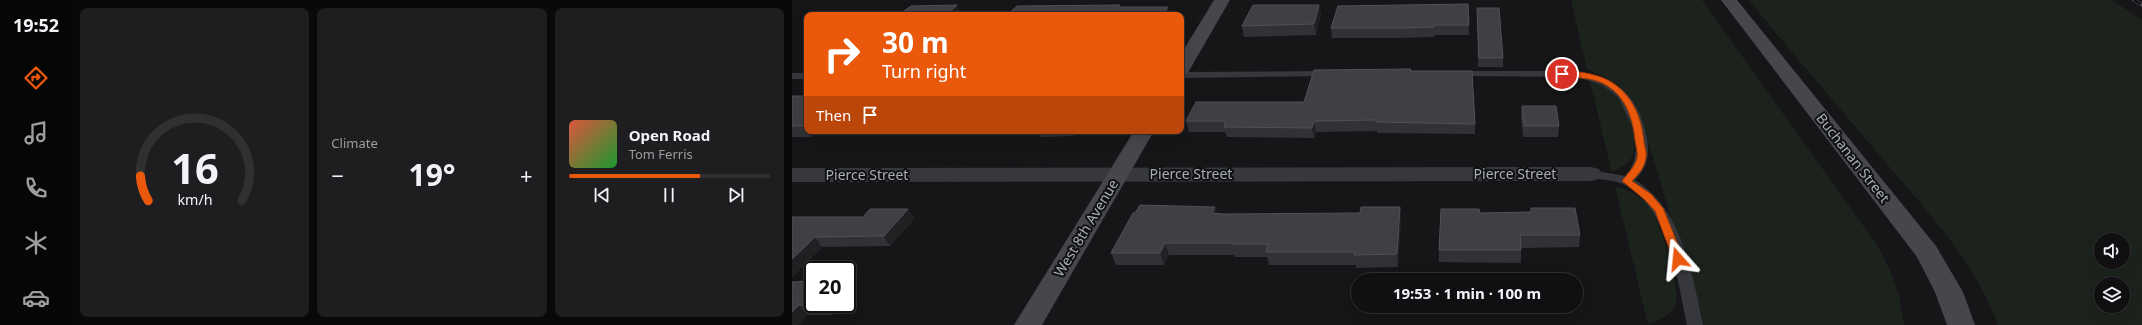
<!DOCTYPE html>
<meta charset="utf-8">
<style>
:root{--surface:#101012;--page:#1e1e20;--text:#f1f3f6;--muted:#9c9d9f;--line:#303032;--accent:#ea580c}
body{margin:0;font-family:"Noto Sans",sans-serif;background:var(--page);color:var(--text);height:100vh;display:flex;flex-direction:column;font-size:15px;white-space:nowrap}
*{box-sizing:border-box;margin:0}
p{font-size:13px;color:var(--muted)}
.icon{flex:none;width:22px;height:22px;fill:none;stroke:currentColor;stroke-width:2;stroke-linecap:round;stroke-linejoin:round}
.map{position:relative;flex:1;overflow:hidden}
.details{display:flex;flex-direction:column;gap:8px;padding:8px;background:#09090a;width:720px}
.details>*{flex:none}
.banner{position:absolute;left:12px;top:12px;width:380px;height:122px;border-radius:8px;box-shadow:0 4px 16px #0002,0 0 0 1px var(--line);background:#ea580c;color:#fff;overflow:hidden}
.tools{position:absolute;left:1302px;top:233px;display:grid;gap:8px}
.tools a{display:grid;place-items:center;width:36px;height:36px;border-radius:50%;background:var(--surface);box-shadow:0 4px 16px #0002,0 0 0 1px var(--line);font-size:20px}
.speed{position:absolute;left:12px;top:261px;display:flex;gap:8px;font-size:20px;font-weight:700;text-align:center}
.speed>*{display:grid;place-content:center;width:52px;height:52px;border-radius:50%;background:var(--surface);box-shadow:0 4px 16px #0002,0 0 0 1px var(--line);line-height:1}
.speed .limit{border:2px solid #111;border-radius:6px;background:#fff;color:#111}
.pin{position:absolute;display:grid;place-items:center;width:34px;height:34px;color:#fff;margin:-17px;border:2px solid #fff;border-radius:50%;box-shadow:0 1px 4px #0007}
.me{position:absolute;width:44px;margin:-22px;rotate:342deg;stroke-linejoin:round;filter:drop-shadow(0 0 3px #0008)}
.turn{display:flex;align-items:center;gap:14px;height:84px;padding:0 12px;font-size:18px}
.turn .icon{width:52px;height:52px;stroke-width:2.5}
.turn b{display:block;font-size:28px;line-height:34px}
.then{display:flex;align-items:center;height:38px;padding:0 12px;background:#0003;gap:8px;font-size:15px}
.big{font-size:30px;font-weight:700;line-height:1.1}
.details .tile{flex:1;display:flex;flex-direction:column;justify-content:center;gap:6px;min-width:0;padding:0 14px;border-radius:8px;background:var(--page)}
.details .dial{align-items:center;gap:0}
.dial svg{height:104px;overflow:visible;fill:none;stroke:var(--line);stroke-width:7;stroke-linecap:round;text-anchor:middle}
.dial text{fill:var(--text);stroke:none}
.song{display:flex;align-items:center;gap:12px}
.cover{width:48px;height:48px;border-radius:6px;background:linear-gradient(135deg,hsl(10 70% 55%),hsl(130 70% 35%))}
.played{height:4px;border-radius:2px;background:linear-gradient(90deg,var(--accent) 65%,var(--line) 65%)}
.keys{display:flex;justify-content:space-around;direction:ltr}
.heat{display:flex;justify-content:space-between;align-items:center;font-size:22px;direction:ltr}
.details .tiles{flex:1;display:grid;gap:8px;grid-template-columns:repeat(3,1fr)}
.trip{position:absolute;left:559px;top:273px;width:232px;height:40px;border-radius:20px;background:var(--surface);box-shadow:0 4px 16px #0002,0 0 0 1px var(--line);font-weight:700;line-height:40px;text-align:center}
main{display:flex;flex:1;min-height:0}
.dock{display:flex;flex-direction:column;width:72px;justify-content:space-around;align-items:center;background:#060607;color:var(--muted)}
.dock .icon{width:28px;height:28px}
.dock .current{color:var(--accent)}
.dock b{font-size:18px;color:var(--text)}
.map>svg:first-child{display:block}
.green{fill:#1c231d;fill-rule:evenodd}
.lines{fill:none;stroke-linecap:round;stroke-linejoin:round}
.lane{fill:#37383d;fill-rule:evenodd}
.street{fill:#37383d;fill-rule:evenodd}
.secondary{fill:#45474d;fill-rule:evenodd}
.rail-casing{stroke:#4a4c52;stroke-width:3.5}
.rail{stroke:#111113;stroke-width:2.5;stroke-dasharray:8;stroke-linecap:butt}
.wall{fill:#323236}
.shaded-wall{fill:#212124}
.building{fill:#3f3f44;stroke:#4f5156}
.route{fill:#ea580c;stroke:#983908}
.labels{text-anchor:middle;stroke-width:4;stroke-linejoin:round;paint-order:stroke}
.street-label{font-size:14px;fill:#a8adb8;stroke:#111113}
</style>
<main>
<nav class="dock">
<b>19:52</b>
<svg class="icon current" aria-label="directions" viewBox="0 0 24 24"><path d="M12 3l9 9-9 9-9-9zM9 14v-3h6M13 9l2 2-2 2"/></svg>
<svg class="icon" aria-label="music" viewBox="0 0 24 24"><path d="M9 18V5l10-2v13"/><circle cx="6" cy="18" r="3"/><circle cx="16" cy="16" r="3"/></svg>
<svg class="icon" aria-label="phone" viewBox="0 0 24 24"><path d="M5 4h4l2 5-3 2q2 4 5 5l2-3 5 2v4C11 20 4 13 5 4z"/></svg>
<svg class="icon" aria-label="climate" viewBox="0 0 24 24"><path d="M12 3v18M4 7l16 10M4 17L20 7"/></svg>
<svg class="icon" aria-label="car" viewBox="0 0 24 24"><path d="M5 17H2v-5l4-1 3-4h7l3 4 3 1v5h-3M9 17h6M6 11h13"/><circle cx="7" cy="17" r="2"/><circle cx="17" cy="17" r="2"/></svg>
</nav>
<section class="details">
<div class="tiles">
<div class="tile dial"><svg viewBox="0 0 100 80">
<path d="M14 69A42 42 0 1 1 86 69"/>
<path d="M14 69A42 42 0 0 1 8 50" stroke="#ea580c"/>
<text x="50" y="56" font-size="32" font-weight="700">16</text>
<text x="50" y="72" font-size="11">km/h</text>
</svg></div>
<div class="tile"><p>Climate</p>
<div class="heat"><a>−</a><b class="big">19°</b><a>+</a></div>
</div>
<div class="tile">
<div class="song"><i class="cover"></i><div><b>Open Road</b><p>Tom Ferris</p></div></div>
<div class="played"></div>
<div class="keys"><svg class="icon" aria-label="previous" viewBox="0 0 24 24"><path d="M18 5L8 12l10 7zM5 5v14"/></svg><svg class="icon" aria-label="pause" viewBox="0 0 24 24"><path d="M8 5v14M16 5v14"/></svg><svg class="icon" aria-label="next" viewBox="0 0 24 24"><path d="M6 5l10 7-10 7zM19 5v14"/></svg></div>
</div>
</div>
</section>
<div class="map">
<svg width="1350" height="325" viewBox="0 0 1350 325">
<rect width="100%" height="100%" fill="#161618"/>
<g class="green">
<path d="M779 0H910L1085 245C1101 274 1108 291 1112 325H911L853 131C839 93 833 85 795 69Z"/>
<path d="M957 0H1320L1350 20V325H1206C1183 262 1136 212 1093 162 1048 108 1001 55 957 0ZM1309 240H1331V262H1309ZM1309 284H1331V306H1309Z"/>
<path d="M797 78C810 84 821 91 830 101 839 112 848 148 838 160 834 165 826 169 820 172Z"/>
<path d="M823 186C836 190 846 194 855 204 867 216 888 286 884 303 881 315 866 320 856 325Z"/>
</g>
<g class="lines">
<g class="lane">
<path d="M537 71 542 74 541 76 389 78V72Z"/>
<path d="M663 71C688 71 714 71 739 71 790 71 838 69 853 130 858 148 858 166 843 180 891 210 900 274 911 325H895C885 280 877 207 831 184 820 179 806 180 794 177L792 174 799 170 833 176 838 170 842 161 844 150 840 126 826 97 810 85 785 77 659 76 658 74Z"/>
<rect x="0" y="73" width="15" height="6"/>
</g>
<path class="street" d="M799 167 807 169 810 174 807 179 799 181 0 182V168Z"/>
<g class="secondary">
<path d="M422 0H438L398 69 396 73 389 75V54Z"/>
<path d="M929 0H945L1144 246 1171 292 1183 325H1155L1143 292 1125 257Z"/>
<path d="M342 131H362L250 325H222Z"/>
</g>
<g class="rail-casing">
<path id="rail" d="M1342 0 1350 5"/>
</g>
<use href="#rail" class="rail"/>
</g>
<g class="wall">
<path d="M527 5 529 15 524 35 452 37 450 26Z"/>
<path d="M546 6 677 25V35H642V37L606 38H540L539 28Z"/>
<path d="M685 16 711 58V67H686Z"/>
<path d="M619 69V71L683 124V134L585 133V131L524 132 522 138 435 137 433 132H397L394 121 512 102Z"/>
<path d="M0 96H15V131H83L80 133 24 134 19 137H0Z"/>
<path d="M730 106 767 126 766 137H731L729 117Z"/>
<path d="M147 131H285L281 136 248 137 247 134H148Z"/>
<path d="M423 207 424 213 432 214 609 219 606 267 564 268V265H477L475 257H443L442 255H377L372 265H324L319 253Z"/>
<path d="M739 208 788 235 787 247 729 248V263L647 262V250L688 213 739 212Z"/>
<path d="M116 209 122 219 98 246 30 247 0 277V217H71Z"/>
<path d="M0 282 21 304H50L40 315H15L6 325H0Z"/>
</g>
<g class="shaded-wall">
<path d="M165 5 170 15H154Z"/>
<path d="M527 5 529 15 524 35 522 24Z"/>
<path d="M376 7 378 15H371Z"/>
<path d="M522 121 524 132 522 138 520 128Z"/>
<path d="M15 123V131L12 126Z"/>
<path d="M15 131H22L24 134 19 137Z"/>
<path d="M279 131H285L281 136Z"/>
<path d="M423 207 426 219 420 213Z"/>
<path d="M608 207 609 219 606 267 605 254Z"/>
<path d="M116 209 122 219 98 246 92 236Z"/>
<path d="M23 237 30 247 0 277V259Z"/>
<path d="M373 243 377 255 372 265 368 253Z"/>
<path d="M55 283 61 291 55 298Z"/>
<path d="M33 304H50L40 315 33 305Z"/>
<path d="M7 305 15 315 6 325H0V312Z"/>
</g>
<g class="building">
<path d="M676 4 677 25H642V27L606 28H539L546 6Z"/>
<path d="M165 5 154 15H106L119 6Z"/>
<path d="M328 5 326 7H376L371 15H215L225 6Z"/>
<path d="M461 5H527L522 24 450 26Z"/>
<path d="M685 8H707L711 58H687Z"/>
<path d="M619 69 618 71H680L683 124 584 122V120L522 121 520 128 432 127 434 121H394L404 102H512L522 70Z"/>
<path d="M0 96H15V123L12 126H0Z"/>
<path d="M730 106H764L767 126H732Z"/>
<path d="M348 205 423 207 420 213 432 214 568 213 569 207H608L605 254 562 255 563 252H474L476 244H440V243H373L368 253H319L341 213H343Z"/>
<path d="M739 208H783L788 235H728L729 250H647L649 209H687L688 213 739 212Z"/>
<path d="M78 209H116L92 236 23 237 0 259V217H71Z"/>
<path d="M21 281V304H33V305H7L0 312V282Z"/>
</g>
<path class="route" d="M770 71C787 71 811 74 825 86 843 100 850 121 852 142 853 147 855 153 854 157 853 167 847 174 840 181L859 194 871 208 892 259 890 262 886 263 881 259 863 211 852 199 830 181C836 173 842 168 845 158 846 153 844 146 843 140 841 118 833 95 812 84 796 76 782 79 767 75L766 74Z"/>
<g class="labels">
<g class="street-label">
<text transform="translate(1061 158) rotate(52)" y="5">Buchanan Street</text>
<text x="399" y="179">Pierce Street</text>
<text x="723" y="179">Pierce Street</text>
<text x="75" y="180">Pierce Street</text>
<text transform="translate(294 228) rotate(-59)" y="5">West 8th Avenue</text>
</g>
</g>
</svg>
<div class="tools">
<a><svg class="icon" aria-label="sound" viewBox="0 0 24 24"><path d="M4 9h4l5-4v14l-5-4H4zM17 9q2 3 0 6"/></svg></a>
<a><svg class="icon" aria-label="layers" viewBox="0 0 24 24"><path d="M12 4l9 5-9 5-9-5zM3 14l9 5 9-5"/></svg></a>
</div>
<div class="speed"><div class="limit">20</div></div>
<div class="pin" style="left:770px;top:74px;background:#d93025"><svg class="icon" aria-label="arrive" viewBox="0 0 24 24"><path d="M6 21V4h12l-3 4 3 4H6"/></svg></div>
<svg class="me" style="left:886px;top:259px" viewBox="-20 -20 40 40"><path d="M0-17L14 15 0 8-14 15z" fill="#ea580c" stroke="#fff" stroke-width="4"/></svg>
<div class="trip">19:53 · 1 min · 100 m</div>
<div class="banner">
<div class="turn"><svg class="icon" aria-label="right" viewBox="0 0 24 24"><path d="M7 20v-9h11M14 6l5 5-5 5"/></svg><div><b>30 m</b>Turn right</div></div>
<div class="then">Then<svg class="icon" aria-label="arrive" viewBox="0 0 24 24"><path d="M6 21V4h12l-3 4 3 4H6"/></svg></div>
</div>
</div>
</main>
